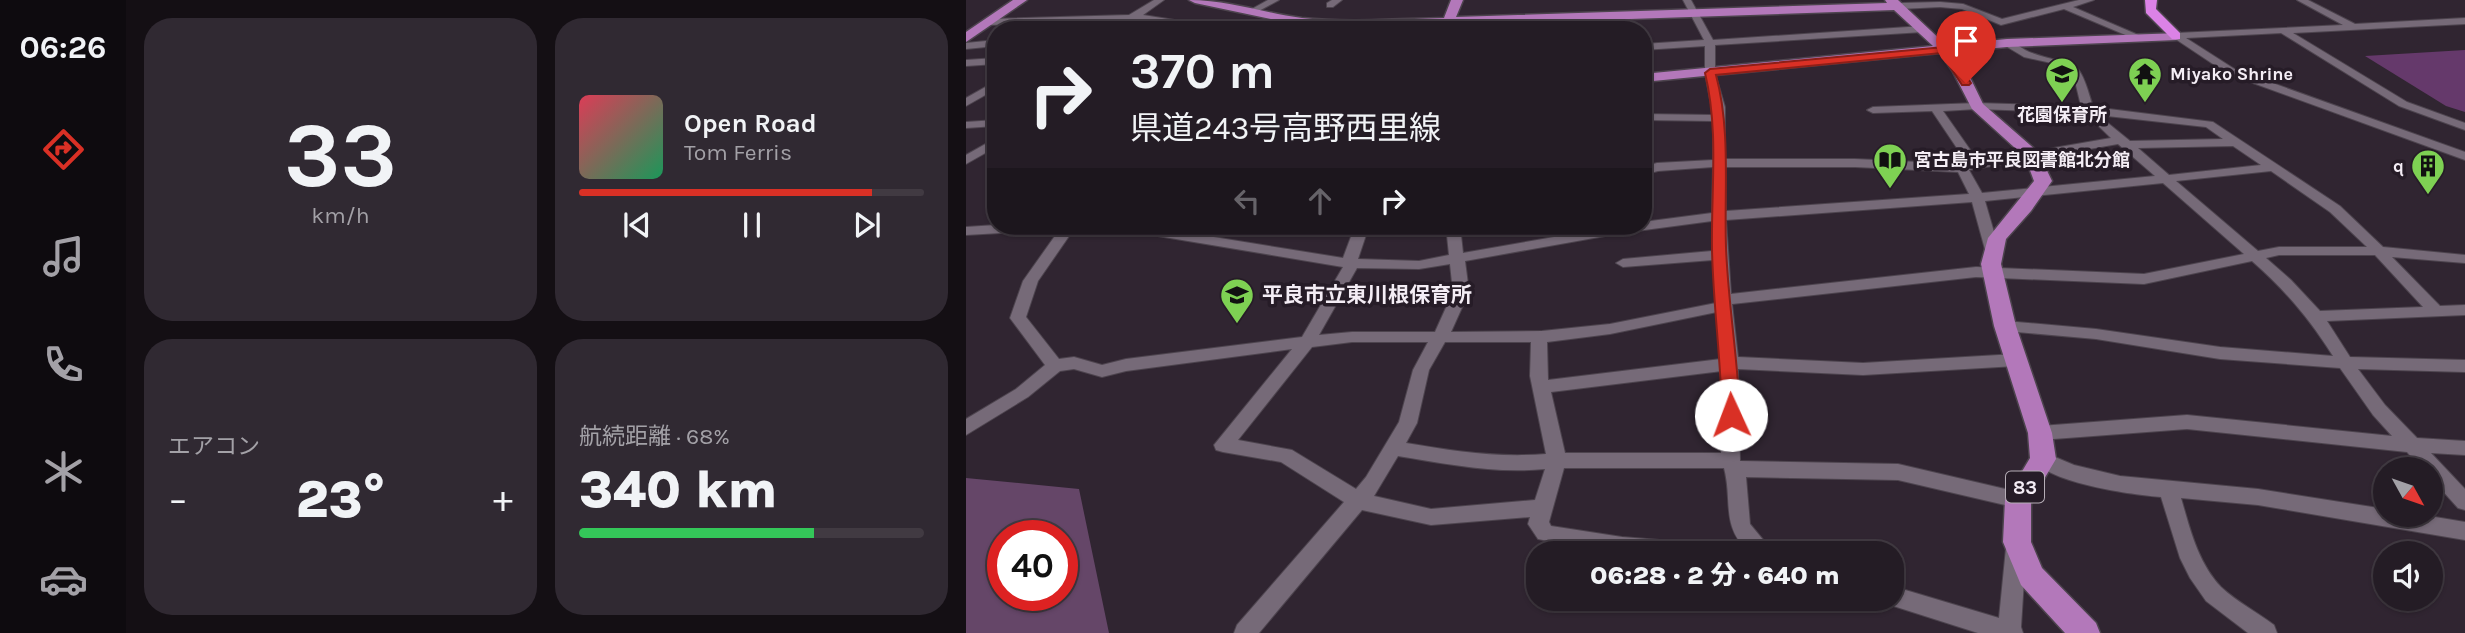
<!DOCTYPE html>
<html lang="ja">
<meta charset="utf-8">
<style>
:root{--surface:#241c25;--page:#302932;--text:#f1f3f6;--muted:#a3a1a7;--line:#413a42;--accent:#d93025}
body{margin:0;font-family:Karla,"Noto Sans JP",sans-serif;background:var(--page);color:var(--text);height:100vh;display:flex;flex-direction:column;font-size:26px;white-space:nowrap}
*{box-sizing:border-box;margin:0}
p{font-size:23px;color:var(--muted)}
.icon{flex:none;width:38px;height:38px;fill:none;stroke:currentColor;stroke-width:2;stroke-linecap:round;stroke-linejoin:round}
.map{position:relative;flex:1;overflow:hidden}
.drawer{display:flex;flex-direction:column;gap:18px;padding:18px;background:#140f14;width:840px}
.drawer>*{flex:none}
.guide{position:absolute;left:21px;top:21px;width:665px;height:214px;border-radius:28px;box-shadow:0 2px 5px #0004,0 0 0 2px var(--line);background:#241c25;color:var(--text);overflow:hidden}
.needle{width:46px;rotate:130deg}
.buttons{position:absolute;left:1407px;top:457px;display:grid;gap:14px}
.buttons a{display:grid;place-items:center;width:70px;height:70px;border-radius:50%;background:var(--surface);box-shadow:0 2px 5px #0004,0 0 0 2px var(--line);font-size:35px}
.speed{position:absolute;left:21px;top:520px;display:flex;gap:14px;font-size:35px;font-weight:700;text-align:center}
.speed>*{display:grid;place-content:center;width:91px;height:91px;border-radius:50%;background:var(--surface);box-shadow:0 2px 5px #0004,0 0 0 2px var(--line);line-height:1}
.speed .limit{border:10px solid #d22;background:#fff;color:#111}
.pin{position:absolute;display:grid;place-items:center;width:60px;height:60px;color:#fff;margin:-72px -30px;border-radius:50% 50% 50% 0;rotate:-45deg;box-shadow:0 0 7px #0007}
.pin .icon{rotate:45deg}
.me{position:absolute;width:77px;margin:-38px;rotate:358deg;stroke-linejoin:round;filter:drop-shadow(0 0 5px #0008)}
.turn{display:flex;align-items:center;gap:24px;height:147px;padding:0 28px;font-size:32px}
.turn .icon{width:91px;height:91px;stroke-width:2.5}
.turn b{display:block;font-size:49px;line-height:60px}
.lanes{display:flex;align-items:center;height:66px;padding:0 28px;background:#0003;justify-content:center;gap:35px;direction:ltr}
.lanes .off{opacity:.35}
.big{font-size:52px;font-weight:800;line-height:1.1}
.drawer .card{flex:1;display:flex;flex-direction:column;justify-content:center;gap:10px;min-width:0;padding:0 24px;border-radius:28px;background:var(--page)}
.drawer .dial{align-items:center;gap:0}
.dial b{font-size:91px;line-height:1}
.song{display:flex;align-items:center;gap:21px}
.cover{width:84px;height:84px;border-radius:10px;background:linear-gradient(135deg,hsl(350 70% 55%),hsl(150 70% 35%))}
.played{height:7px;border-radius:4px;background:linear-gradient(90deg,var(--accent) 85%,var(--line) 85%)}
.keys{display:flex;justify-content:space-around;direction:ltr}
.heat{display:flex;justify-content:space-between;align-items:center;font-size:38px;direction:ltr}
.charge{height:10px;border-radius:5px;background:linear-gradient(90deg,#34c759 68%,var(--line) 0)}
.drawer .tiles{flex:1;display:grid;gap:18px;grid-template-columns:repeat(2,1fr)}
.trip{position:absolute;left:560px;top:541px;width:378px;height:70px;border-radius:28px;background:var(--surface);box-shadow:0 2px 5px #0004,0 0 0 2px var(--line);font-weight:800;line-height:70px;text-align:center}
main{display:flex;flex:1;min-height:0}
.tabs{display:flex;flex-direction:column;width:126px;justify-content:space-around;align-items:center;background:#0e0b0f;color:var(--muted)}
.tabs .icon{width:49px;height:49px}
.tabs .selected{color:var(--accent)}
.tabs b{font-size:32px;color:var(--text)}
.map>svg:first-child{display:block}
.green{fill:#654668;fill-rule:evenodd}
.water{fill:#65396b}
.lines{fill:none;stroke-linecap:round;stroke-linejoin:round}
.minor-casing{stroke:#4d444e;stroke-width:2}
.major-casing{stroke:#4d444e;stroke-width:3}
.highway-casing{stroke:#4d444e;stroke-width:3}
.minor{fill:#766a78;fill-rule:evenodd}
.major{fill:#b378ba;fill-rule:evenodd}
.highway{fill:#db82e6;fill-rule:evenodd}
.route{fill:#d93025;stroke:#8d1f18;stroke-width:2}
.labels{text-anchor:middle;stroke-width:7;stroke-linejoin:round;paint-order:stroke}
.far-poi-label{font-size:18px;font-weight:bold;fill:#f4edf5;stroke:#261c27;text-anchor:start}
.shield{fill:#261c27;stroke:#b6aeb7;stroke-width:2}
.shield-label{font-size:19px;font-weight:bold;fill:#f4edf5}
.poi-label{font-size:21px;font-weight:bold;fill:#f4edf5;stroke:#261c27;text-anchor:start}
</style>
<main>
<nav class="tabs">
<b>06:26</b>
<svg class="icon selected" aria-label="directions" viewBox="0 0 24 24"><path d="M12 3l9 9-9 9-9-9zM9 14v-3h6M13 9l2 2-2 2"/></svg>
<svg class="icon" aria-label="music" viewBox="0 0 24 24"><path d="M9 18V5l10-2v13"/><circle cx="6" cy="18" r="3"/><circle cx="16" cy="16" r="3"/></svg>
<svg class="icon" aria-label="phone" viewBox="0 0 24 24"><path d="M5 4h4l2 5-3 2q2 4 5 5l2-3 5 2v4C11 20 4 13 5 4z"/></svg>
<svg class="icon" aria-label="climate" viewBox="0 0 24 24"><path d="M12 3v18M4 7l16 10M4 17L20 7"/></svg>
<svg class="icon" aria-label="car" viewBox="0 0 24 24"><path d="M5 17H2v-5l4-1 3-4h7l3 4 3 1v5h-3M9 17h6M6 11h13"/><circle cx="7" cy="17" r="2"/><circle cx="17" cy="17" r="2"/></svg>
</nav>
<section class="drawer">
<div class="tiles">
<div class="card dial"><b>33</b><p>km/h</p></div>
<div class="card">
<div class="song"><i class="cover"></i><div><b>Open Road</b><p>Tom Ferris</p></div></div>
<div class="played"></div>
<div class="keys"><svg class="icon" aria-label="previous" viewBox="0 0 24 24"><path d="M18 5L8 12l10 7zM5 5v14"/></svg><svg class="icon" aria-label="pause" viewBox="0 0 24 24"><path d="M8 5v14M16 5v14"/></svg><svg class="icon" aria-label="next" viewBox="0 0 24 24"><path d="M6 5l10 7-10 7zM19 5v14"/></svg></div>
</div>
<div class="card"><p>エアコン</p>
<div class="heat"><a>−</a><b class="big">23°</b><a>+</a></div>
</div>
<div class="card"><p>航続距離 · 68%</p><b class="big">340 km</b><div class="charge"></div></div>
</div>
</section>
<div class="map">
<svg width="1499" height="633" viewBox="0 0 1499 633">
<rect width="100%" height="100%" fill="#302531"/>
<path class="green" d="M0 478 113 489 143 633H0ZM37 536H96V595H37Z"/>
<path class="water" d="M1499 50V112L1480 106 1399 56Z"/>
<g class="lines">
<g class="minor-casing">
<g id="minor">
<path d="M188 0H198L177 15 240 25 333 18 338 21 333 24 221 30 226 27 170 19 153 30H141L154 21 23 25 18 22 23 19 163 15Z"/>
<path d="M302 0H313L291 12 284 10Z"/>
<path d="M366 0H376L367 7H361V3Z"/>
<path d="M717 0H725L747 40 957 26 962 29 957 32 749 45V73L759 107V159H889L996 164 1001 163 966 111 907 113 901 110 907 107 1011 103 1115 106 1108 77 1104 72 1090 64 1058 57 1038 45 1036 43 1041 40C1050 43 1057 50 1066 53 1112 69 1112 54 1127 107L1247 122 1374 206 1417 247 1499 255V263L1426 257 1474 306 1499 305V315L1361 321 1384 357 1499 360V372L1392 369 1419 405 1451 438 1499 441V455L1465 453 1499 489V510L1492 508 1465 478V469H1456L1441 452 1221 429 1074 440 1068 438 1065 433 1068 428 1074 426 1221 415 1426 436 1407 415 1374 368 1254 359 1130 339 1039 331 1031 326 1039 321 1130 329 1254 347 1367 356C1343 318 1320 291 1286 261L1178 284 1010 277 766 304 772 357 897 363 1050 354 1056 356 1058 360 1056 364 1050 366 897 375 772 369 774 461 932 464 1052 492 1059 494 1062 500 1059 506 1052 508 932 480 780 477 784 524 808 553H784C754 526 767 502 758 468H598L583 522 585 526 656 537 744 544 751 547 754 553H643L572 539 562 524 564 517 465 525 396 510 293 633H268L271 625 378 502 315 462 257 452 250 450 248 445 326 349 160 371 136 377 108 369 94 371 62 397 0 435V419L50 389 79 365 44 318 57 281 96 226H110L72 281 60 317 93 359 108 357 136 365 160 359 336 337 377 267 156 230 149 226H180L377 258 389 226H403L392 259 453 261 483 255 480 226H494L497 253 651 226H677V222L746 213 747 167 692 171 677 175V167L691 163 747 160V121L677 120V114L747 115 739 73V46L677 50V44L738 40ZM1011 109 1119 113 1145 138 1012 161 977 111ZM1132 115 1240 127 1257 139 1164 141ZM1152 144 1189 176 1016 193 1003 170ZM1267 146 1295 165 1203 175 1172 148ZM759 167H889L992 172 1003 194 760 211ZM1305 171 1364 212 1401 247H1313L1292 251 1210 181ZM1197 183 1278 254 1178 274 1010 267 765 294 760 220 1006 202 1020 253 1027 257 1034 253 1019 201ZM746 221V251L657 259 650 263 657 267 747 260 750 303 644 324 576 331 485 332 503 292 499 261 656 233ZM1313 255H1409L1457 307 1354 311 1325 280 1300 258ZM484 264 487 292 469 332H386L353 335 391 268 453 269ZM751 312 755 359 582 380 581 342 644 334ZM386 342H462L447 370 433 422 400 477 390 489 326 450 272 440 346 347ZM479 342H565L564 376 580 454C532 458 487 451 440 443L451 423 463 370ZM756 371 755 453H599L585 392ZM432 456C482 464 529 474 579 469L569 500 465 509 408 496Z"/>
<path d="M1113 0H1128L1107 7 1177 37 1169 39 1098 9 1035 25 996 9 974 7 934 9 930 6 934 3 974 2 997 4 1036 19Z"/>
<path d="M1331 0H1342L1389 24 1499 18V24L1327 33 1441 102 1499 123V130L1433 106 1315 33 1220 38 1270 70 1499 152V160L1262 74 1205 36 1210 33 1377 25Z"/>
<path d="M30 40V46L0 49V43Z"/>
<path d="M30 58V64L0 66V60Z"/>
<path d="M30 81V89L0 106V98Z"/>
<path d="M30 120V126L0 128V122Z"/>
<path d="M30 138V147L0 164V155Z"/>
<path d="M30 225V226H92L85 230 0 235V227Z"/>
<path d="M1077 452 1108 465 1154 476 1292 489 1419 509V514H1451L1499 522V540L1292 505 1215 498C1224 529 1232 563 1255 587 1271 602 1291 612 1308 625L1311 633H1282L1240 601 1224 578 1214 558 1195 497C1169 495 1080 483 1068 459L1070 454Z"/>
<path d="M1050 539 1057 542 1060 548 1055 627 1057 633H1012L918 603 916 598H926V586L1033 618 1040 548 1043 542Z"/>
</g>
</g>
<g class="major-casing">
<g id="major">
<path d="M47 0H61L0 42V32Z"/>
<path d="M223 0C262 0 298 13 336 18 383 23 431 19 478 18L485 0H497L490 17 921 3 919 0H932L980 45 1041 39 1214 33V39L1210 40 1041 47 986 52 1001 71 1017 104 1072 152 1086 181 1065 211 1040 239 1035 264 1050 326 1086 433 1090 459 1065 501V542L1076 568 1130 623 1134 633H1099L1055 585 1037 542 1039 500 1064 458 1062 433 1028 326 1015 264 1022 238 1068 181 1059 157 1006 109 987 72 974 53 677 82V74L967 46 928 10 487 25 485 30H473L475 25 373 29 333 25 229 3Z"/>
</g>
</g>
<g class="highway-casing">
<path id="highway" d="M1179 0H1191L1190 9 1214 33V39H1206L1180 13Z"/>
</g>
<use href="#minor" class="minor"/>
<use href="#major" class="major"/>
<use href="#highway" class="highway"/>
</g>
<path class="route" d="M978 47 982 48 1005 83 1003 85H996L975 53 750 75C765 131 758 190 760 247 762 303 772 359 774 415L772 419H759L756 415C755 359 747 304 746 249 745 189 753 131 739 73L744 69Z"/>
<defs>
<g id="school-pin" transform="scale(1.75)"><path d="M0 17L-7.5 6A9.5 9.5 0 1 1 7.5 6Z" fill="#7ed153" stroke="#261c27"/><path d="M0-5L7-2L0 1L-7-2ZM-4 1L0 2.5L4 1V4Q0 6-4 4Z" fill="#111"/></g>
<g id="temple-pin" transform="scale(1.75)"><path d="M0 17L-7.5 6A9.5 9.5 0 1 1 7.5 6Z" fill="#7ed153" stroke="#261c27"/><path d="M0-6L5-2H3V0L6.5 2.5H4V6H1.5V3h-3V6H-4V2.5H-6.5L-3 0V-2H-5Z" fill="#111"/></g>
<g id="library-pin" transform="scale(1.75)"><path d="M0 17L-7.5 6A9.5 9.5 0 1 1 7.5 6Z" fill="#7ed153" stroke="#261c27"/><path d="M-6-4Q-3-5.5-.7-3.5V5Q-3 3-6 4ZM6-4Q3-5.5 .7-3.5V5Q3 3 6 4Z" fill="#111"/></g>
<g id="building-pin" transform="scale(1.75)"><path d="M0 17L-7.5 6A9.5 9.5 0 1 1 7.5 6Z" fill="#7ed153" stroke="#261c27"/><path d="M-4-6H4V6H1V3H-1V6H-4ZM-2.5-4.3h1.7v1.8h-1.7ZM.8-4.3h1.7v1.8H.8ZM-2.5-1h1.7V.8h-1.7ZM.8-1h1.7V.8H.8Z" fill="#111"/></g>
</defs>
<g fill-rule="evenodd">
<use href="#school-pin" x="1096" y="74"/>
<use href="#temple-pin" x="1179" y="74"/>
<use href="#library-pin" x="924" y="160"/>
<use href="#building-pin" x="1462" y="166"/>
<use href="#school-pin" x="271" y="295"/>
</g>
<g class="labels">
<g class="far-poi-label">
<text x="1204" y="80">Miyako Shrine</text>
<text x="1096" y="121" text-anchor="middle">花園保育所</text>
<text x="948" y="166">宮古島市平良図書館北分館</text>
<text x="1438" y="172" text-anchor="end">q</text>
</g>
<rect class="shield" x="1040" y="471.5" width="38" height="31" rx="5"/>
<g class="shield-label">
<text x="1059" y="494">83</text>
</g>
<g class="poi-label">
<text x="296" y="302">平良市立東川根保育所</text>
</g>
</g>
</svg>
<div class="buttons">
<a><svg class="needle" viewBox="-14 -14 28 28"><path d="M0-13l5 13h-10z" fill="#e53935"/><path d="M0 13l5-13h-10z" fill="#a3a1a7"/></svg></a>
<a><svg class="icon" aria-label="sound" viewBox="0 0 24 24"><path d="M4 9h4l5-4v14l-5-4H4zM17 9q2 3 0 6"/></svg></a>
</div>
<div class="speed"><div class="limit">40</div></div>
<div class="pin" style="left:1000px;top:83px;background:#d93025"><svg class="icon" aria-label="arrive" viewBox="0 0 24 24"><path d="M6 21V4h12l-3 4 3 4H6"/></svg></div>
<svg class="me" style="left:765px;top:415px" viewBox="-20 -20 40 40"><circle r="19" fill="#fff"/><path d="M0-13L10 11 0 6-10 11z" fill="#d93025"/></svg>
<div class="trip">06:28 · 2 分 · 640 m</div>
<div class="guide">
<div class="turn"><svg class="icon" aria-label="right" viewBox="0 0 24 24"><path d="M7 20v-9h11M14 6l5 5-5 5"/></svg><div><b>370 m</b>県道243号高野西里線</div></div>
<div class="lanes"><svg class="icon off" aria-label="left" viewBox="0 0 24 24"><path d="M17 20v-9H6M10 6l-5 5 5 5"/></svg><svg class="icon off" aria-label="ahead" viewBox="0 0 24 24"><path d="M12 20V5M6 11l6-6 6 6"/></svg><svg class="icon" aria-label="right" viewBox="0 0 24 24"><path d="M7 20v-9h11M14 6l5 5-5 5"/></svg></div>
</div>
</div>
</main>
